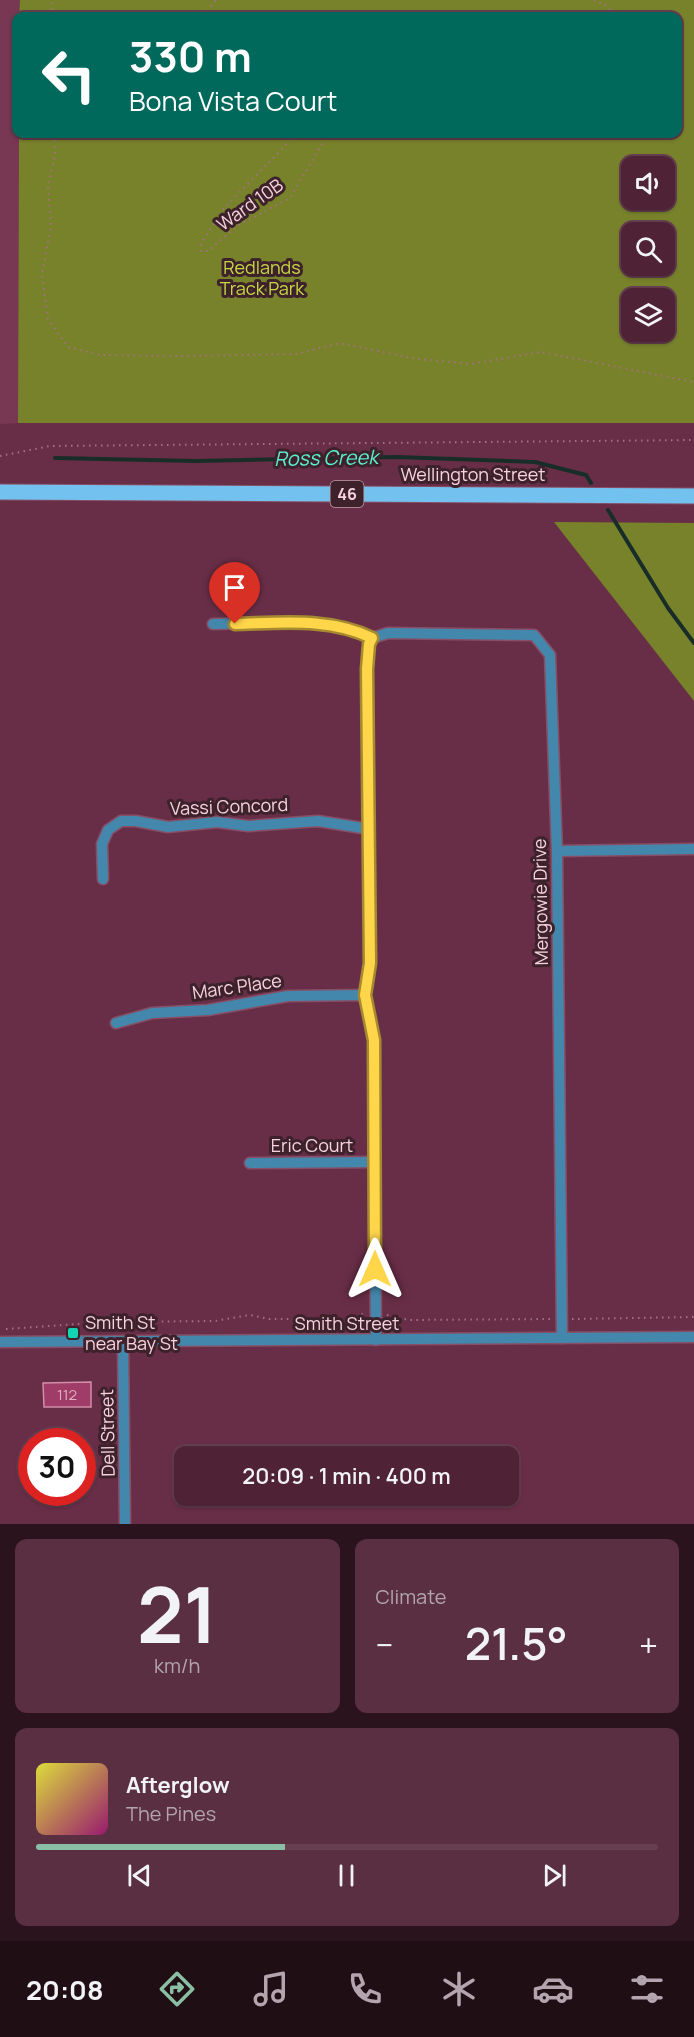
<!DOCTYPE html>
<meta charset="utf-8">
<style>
:root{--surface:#4f2235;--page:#592f41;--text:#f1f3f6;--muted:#b3a4ad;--line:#663f50;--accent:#8abfa5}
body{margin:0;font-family:Manrope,sans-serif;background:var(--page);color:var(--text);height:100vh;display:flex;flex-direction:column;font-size:22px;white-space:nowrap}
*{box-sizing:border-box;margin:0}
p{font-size:20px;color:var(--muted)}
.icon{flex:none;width:33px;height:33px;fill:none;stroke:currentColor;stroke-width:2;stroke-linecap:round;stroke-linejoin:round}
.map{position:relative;height:1524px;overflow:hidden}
.side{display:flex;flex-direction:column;gap:15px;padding:15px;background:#2b131d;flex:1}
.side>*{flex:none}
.banner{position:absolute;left:12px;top:12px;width:670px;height:126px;border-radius:12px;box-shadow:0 2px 4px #0004,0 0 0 2px var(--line);background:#00695c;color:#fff;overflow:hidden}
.tools{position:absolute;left:621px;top:156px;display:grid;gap:12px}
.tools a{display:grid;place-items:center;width:54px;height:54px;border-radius:12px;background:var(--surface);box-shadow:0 2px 4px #0004,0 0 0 2px var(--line);font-size:30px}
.speed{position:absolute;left:18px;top:1428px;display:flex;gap:12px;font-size:30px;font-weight:700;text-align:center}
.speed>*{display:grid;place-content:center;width:78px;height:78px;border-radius:50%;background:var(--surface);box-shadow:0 2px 4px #0004,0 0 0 2px var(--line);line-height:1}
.speed .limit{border:9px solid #d22;background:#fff;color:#111}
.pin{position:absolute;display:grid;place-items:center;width:51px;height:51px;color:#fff;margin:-62px -26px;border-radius:50% 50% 50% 0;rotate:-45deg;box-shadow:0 0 6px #0007}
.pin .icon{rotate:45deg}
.me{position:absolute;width:66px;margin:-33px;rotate:0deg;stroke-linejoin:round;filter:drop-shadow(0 0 4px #0008)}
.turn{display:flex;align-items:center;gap:21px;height:126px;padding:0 18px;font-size:27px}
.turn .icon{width:78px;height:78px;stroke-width:2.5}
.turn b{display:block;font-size:42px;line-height:51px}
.big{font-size:45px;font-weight:600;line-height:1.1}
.side .widget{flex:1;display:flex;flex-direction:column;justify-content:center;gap:9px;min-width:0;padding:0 21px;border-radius:12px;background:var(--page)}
.side .dial{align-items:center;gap:0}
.dial b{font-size:78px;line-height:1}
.song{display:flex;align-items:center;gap:18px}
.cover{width:72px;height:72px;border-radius:9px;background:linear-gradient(135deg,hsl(60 70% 55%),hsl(320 70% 35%))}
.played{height:6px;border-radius:3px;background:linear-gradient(90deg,var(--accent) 40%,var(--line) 40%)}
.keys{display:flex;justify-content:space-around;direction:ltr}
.heat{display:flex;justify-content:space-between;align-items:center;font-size:33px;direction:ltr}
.side .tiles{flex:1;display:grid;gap:15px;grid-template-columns:1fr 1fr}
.widget:last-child{grid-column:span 2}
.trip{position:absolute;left:174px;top:1446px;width:345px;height:60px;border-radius:12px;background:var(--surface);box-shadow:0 2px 4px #0004,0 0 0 2px var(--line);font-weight:600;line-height:60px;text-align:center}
.dock{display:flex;height:96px;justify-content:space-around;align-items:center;background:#200e15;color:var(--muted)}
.dock .icon{width:42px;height:42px}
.dock .active{color:var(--accent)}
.dock b{font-size:27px;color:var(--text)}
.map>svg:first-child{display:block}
.built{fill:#783753}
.forest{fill:#78822b;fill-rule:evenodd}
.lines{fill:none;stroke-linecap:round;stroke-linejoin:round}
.stream{stroke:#192d28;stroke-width:4}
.building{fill:#9f3c68;stroke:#d28da7;stroke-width:1.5}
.street-casing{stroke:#864f65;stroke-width:13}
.primary-casing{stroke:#864f65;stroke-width:17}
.path{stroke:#a37184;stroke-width:2;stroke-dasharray:1.5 4.5;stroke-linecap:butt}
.street{stroke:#4487ad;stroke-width:10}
.primary{stroke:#72c1ee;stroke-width:15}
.route-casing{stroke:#a68a30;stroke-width:15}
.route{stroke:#ffd54a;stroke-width:10}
.poi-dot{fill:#14d5b3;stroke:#3d222c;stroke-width:2}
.labels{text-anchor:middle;stroke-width:6;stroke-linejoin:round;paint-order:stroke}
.number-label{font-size:15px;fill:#e2adc1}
.shield{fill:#3d222c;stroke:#c09ea9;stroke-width:1.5}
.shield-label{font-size:16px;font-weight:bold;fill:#f8d3df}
.street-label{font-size:18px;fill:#f8d3df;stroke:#3d222c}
.park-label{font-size:18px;fill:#c7d842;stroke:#3d222c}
.poi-label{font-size:18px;fill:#f8d3df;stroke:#3d222c;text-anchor:start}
.water-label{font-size:20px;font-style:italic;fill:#5bf0cf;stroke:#3d222c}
</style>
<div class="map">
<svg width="694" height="1524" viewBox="0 0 694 1524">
<rect width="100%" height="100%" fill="#692e47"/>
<path class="built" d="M0 0H20L19 16H16V134H19L18 423 0 424Z"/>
<g class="forest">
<path d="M20 0H694V423H18L19 134H678V16H19ZM632 166H664V200H632ZM632 232H664V266H632ZM632 298H664V332H632Z"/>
<path d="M554 522 694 523V701Z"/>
</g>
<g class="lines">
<g class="stream">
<path d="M55 458 196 461 397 457 535 462 586 475 591 483"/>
<path d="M608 510 668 608 694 643"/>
</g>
</g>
<path class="building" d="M91 1382V1407H44L43 1383Z"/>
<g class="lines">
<g class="street-casing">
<g id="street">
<path d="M213 624C265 623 324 615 372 638"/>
<path d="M372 638 388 633 534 635 550 655 557 851 562 1338"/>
<path d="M372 638 369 644 367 669 370 963 365 995 374 1040 376 1340"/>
<path d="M557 851 694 849"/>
<path d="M103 879 102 844 108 830 121 821H136L168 827 217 822 248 826 318 821 369 829"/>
<path d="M116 1023 152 1013 208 1010 288 996 365 995"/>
<path d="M250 1163 374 1162"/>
<path d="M123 1341 125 1524"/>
<path d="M0 1342 694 1337"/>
</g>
</g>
<g class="primary-casing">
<path id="primary" d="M0 492 694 496"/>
</g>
<g class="path">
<path d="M594 0 605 5 617 16"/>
<path d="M51 16 52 0"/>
<path d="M204 16 216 0"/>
<path d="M54 134 55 155 48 186 51 226 42 275 48 319 68 347 100 355 181 356 297 354 340 343 412 358 471 364 541 352 694 382"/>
<path d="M293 134 284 147 224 208 201 244V251H208L237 226 290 198 328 134"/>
<path d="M0 456 50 446 694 440"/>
<path d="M387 1315 409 1320 552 1319"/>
<path d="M572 1319 694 1317"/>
<path d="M6 1329 106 1322 215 1321 250 1315 269 1319H324L347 1324 364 1313"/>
</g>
<use href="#street" class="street"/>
<use href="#primary" class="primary"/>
</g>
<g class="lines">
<g class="route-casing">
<path id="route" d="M235 624C280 623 330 617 372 638L369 644 367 669 370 963 365 995 374 1040 375 1269"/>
</g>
<use href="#route" class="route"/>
</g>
<rect class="poi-dot" x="67" y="1327" width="12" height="12" rx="3"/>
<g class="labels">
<g class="number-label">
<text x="67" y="1400">112</text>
</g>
<rect class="shield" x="330.5" y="481" width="33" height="26" rx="4.5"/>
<g class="shield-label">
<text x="347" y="500">46</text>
</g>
<g class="street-label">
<text transform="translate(250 205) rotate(-35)" y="6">Ward 10B</text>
<text x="473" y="481">Wellington Street</text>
<text transform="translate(229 807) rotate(-2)" y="6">Vassi Concord</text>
<text transform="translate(541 902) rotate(-91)" y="6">Mergowie Drive</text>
<text transform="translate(237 987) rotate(-8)" y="6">Marc Place</text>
<text x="312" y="1152">Eric Court</text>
<text x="347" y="1330">Smith Street</text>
<text transform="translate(108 1433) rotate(-91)" y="6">Dell Street</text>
</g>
<g class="park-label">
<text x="262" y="274">Redlands<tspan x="262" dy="21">Track Park</tspan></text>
</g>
<g class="poi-label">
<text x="85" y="1329">Smith St<tspan x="85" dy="21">near Bay St</tspan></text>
</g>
<g class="water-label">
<text transform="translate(326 458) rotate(-1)" y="7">Ross Creek</text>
</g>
</g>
</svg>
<div class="tools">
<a><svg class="icon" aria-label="sound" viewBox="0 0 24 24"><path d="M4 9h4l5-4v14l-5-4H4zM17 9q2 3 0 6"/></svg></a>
<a><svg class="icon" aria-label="search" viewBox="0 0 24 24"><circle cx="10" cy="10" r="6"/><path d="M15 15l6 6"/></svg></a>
<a><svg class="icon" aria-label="layers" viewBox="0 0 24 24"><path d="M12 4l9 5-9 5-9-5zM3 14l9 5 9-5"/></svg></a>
</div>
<div class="speed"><div class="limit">30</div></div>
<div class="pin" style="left:235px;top:624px;background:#d93025"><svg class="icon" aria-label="arrive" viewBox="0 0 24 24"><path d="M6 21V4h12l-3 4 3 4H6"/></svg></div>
<svg class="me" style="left:375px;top:1269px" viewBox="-20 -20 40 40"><path d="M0-17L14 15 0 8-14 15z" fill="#ffd54a" stroke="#fff" stroke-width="4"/></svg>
<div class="trip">20:09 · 1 min · 400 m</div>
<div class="banner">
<div class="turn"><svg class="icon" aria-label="left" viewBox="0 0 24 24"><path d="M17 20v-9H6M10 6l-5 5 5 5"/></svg><div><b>330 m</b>Bona Vista Court</div></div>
</div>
</div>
<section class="side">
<div class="tiles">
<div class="widget dial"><b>21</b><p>km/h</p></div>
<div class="widget"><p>Climate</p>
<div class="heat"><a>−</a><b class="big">21.5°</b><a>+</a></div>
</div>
<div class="widget">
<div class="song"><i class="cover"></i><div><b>Afterglow</b><p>The Pines</p></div></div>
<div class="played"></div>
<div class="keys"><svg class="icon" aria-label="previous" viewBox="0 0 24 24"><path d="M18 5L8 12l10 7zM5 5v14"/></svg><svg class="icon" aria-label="pause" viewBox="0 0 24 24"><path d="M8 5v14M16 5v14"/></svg><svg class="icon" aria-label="next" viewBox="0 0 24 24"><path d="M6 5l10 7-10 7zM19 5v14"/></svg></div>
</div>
</div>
</section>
<nav class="dock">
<b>20:08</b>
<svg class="icon active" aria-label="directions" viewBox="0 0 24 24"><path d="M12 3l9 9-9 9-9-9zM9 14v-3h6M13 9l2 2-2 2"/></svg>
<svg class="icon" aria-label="music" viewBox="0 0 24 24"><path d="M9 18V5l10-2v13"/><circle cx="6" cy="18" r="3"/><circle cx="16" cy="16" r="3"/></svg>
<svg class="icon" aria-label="phone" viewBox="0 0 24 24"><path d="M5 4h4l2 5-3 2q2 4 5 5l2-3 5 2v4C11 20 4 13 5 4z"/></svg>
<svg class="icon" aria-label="climate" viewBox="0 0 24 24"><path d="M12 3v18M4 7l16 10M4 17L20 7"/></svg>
<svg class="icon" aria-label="car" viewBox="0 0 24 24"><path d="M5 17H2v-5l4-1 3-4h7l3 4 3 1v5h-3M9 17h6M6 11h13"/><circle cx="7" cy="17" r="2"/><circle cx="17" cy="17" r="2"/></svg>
<svg class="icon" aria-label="filters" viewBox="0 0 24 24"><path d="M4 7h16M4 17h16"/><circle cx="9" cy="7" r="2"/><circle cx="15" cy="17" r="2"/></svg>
</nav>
